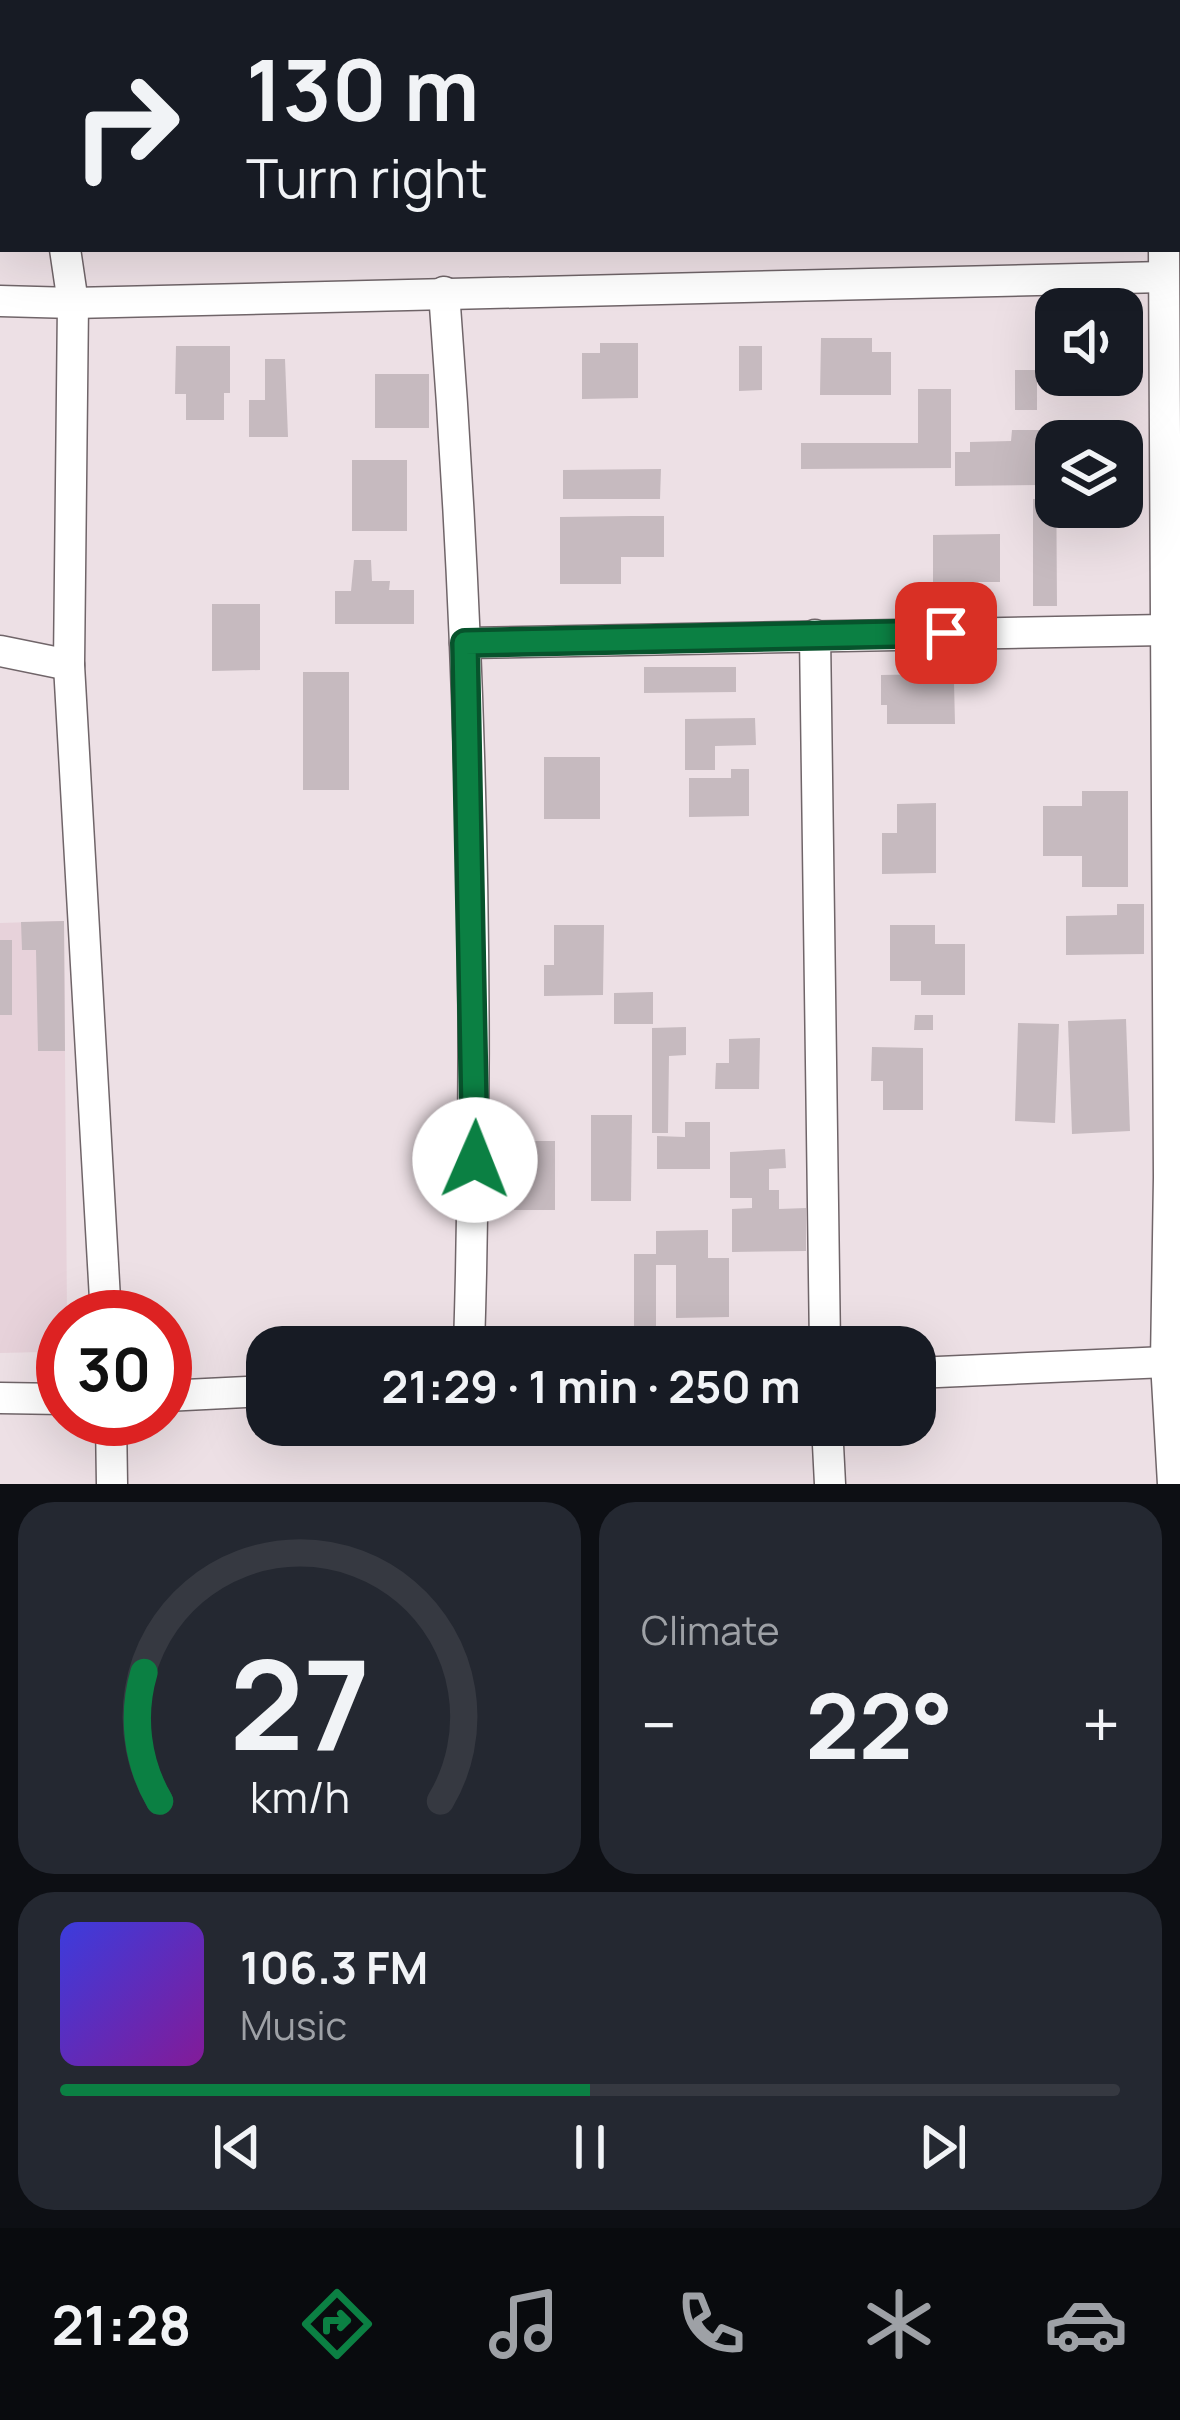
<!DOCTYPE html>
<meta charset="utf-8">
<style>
:root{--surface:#171b24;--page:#242831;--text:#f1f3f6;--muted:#9ea1a6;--line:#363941;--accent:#0b8043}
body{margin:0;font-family:Manrope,sans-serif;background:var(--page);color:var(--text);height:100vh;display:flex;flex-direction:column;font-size:45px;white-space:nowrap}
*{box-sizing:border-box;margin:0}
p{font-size:39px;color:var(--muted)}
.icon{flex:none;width:66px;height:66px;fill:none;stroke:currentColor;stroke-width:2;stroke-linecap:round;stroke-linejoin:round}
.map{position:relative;height:1484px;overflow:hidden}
.sheet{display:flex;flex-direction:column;gap:18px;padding:18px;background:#0d0f14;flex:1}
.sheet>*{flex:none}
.banner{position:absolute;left:0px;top:0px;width:1182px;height:252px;box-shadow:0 12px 48px #0002;background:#171b24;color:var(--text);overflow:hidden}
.controls{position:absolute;left:1035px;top:288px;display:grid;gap:24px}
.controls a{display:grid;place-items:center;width:108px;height:108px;border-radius:24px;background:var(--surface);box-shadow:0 12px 48px #0002;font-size:60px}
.speed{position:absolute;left:36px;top:1290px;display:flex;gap:24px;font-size:60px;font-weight:700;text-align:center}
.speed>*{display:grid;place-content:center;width:156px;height:156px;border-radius:50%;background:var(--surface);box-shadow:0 12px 48px #0002;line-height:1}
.speed .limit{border:18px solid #d22;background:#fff;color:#111}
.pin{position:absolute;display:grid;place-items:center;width:102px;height:102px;color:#fff;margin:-51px;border-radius:24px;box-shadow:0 6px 18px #0006}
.me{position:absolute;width:132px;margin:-66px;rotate:1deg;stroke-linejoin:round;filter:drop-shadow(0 0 9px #0008)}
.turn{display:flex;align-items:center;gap:42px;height:252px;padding:0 48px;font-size:54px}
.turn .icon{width:156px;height:156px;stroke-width:2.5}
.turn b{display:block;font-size:84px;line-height:102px}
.big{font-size:90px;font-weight:700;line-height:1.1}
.sheet .tile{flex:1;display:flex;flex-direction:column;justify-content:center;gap:18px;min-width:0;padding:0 42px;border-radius:36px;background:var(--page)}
.sheet .dial{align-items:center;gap:0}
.dial svg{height:312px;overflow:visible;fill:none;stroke:var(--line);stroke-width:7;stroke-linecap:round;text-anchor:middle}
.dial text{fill:var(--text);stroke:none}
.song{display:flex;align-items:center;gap:36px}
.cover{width:144px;height:144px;border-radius:18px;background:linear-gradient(135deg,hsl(240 70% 55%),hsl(290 70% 35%))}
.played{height:12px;border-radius:6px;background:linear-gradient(90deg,var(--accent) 50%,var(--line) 50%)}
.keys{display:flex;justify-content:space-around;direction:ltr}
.heat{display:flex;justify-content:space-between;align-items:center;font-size:66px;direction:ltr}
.sheet .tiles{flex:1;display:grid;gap:18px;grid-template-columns:1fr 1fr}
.tile:last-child{grid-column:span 2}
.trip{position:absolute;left:246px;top:1326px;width:690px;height:120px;border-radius:36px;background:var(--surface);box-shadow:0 12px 48px #0002;font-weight:700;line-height:120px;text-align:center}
.menu{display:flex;height:192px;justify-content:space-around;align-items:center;background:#090b0e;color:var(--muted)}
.menu .icon{width:84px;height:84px}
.menu .current{color:var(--accent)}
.menu b{font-size:54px;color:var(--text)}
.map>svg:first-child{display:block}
.built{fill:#e7d2da}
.building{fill:#c6babf}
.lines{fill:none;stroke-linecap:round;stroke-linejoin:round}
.minor-casing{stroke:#706569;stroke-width:33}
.minor{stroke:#fff;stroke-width:30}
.route-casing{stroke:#07532c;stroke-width:30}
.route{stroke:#0b8043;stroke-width:21}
</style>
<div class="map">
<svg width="1180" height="1484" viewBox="0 0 1180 1484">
<rect width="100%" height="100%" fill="#ede0e5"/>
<path class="built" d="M64 921 67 1317H63V1332L43 1352 0 1353V923Z"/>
<g class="building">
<path d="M821 338H872V352H891V395H820Z"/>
<path d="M600 343H638V398L582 399V353H600Z"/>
<path d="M176 346H230V393H224V420H186V394H175Z"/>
<path d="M739 346H762V390L739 391Z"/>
<path d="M265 359H285L288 437H249V400H265Z"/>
<rect x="1015" y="370" width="22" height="40"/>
<rect x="375" y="374" width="54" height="54"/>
<path d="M918 389H951V468L801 469V443H918Z"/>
<path d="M1073 422H1128V510H1122V441H1073Z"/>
<path d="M1012 430H1039V485L955 486V452H970V442L1011 441Z"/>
<path d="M1043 452H1056L1057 606H1033V499H1043Z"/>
<rect x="352" y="460" width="55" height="71"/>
<path d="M661 469 660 499H563V470Z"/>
<path d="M631 516H664V557H621V584H560V517Z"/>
<path d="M1000 534V582H933V535Z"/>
<path d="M354 560H371L372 581H390L389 590H414V624H335V591H351Z"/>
<path d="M212 604H260V670L212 671Z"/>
<path d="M644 667H736V692L644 693Z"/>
<rect x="303" y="672" width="46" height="118"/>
<path d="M936 674V682H954L955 724H887V705H881V675Z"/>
<path d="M755 718 756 745 715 746V770H685V719Z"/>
<rect x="544" y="757" width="56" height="62"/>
<path d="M731 769H749V816L689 817V778H731Z"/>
<path d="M1082 791H1128V887H1082V856H1043V806H1082Z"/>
<path d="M936 803V873L882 874V833H897V804Z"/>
<path d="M1117 904H1144V954L1066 955V916L1117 915Z"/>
<path d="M64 921 65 1051H38L36 950H22L21 922Z"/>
<path d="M554 925H604L603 995 544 996V965H554Z"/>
<path d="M890 925H935V944H965V995H921V981H890Z"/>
<rect x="0" y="940" width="12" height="75"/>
<path d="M653 992V1024H614V993Z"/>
<path d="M915 1015H933V1030H914Z"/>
<path d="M1126 1019 1130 1131 1072 1134 1068 1021Z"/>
<path d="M1018 1023 1059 1024 1055 1123 1015 1121Z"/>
<path d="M686 1027V1055L669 1056 668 1133H652V1028Z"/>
<path d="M760 1038 759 1089H715L716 1063H729V1039Z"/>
<path d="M872 1047 923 1048V1110H883V1081H871Z"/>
<path d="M591 1115H632L631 1201H591Z"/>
<path d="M685 1122H710V1169H657V1136L685 1137Z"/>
<rect x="514" y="1141" width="41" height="69"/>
<path d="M785 1149 786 1168 769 1169V1190H779V1209L806 1208V1251L732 1252V1209L752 1208V1198H730V1152Z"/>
<path d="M708 1230V1258H729V1317L676 1318V1265H656V1341H634V1254H656V1231Z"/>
</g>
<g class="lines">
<g class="minor-casing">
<g id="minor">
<path d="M59 0V3"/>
<path d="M1161 0V3"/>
<path d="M65 249 73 303 69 665 106 1317"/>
<path d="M1164 249 1169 1177 1166 1362 1173 1484"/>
<path d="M444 292C471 643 480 995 469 1347"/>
<path d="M0 301 73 303 1164 277"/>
<path d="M815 635 825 1347"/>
<path d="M465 643 1164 630"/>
<path d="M0 651 69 665"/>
<path d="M915 1373 1166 1362"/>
<path d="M165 1396 267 1391"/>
<path d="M0 1398 63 1399"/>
<path d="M111 1419 112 1484"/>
<path d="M827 1425 830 1484"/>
</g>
</g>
<use href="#minor" class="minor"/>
</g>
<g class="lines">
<g class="route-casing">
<path id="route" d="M475 1160 465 643 946 633"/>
</g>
<use href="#route" class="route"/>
</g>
</svg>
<div class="controls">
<a><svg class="icon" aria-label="sound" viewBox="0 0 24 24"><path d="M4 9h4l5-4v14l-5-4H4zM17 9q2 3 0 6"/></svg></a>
<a><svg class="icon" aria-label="layers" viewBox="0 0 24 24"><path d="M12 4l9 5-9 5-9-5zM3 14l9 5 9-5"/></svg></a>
</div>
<div class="speed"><div class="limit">30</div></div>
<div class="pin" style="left:946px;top:633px;background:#d93025"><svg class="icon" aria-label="arrive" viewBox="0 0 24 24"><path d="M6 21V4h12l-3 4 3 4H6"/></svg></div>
<svg class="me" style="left:475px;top:1160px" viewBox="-20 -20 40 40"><circle r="19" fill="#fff"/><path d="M0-13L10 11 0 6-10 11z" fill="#0b8043"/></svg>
<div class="trip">21:29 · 1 min · 250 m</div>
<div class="banner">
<div class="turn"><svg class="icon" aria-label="right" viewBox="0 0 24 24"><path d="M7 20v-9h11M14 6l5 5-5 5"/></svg><div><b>130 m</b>Turn right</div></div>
</div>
</div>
<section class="sheet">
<div class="tiles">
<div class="tile dial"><svg viewBox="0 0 100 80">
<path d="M14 69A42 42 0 1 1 86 69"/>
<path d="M14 69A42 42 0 0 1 10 36" stroke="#0b8043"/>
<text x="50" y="56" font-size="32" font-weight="700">27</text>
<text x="50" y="72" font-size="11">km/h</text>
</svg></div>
<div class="tile"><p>Climate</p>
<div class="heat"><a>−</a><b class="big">22°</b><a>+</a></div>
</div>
<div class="tile">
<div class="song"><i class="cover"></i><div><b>106.3 FM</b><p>Music</p></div></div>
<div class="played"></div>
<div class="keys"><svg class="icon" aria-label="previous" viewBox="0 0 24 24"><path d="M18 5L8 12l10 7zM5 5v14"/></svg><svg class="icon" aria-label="pause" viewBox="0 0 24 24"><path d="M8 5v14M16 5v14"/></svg><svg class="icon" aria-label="next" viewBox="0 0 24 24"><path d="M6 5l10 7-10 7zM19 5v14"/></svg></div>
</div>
</div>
</section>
<nav class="menu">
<b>21:28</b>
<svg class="icon current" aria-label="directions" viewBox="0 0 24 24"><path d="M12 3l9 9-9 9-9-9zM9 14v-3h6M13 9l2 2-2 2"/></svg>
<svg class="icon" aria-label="music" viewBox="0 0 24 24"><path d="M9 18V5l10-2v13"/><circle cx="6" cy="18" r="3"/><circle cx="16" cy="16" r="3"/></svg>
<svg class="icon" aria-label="phone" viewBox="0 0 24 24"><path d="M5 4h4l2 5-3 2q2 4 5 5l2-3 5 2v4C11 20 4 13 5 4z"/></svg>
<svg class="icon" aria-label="climate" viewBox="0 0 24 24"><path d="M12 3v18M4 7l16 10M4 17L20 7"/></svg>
<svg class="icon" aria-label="car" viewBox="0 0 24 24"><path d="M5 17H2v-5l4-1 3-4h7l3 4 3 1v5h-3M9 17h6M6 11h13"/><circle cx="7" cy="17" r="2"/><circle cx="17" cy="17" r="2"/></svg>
</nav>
